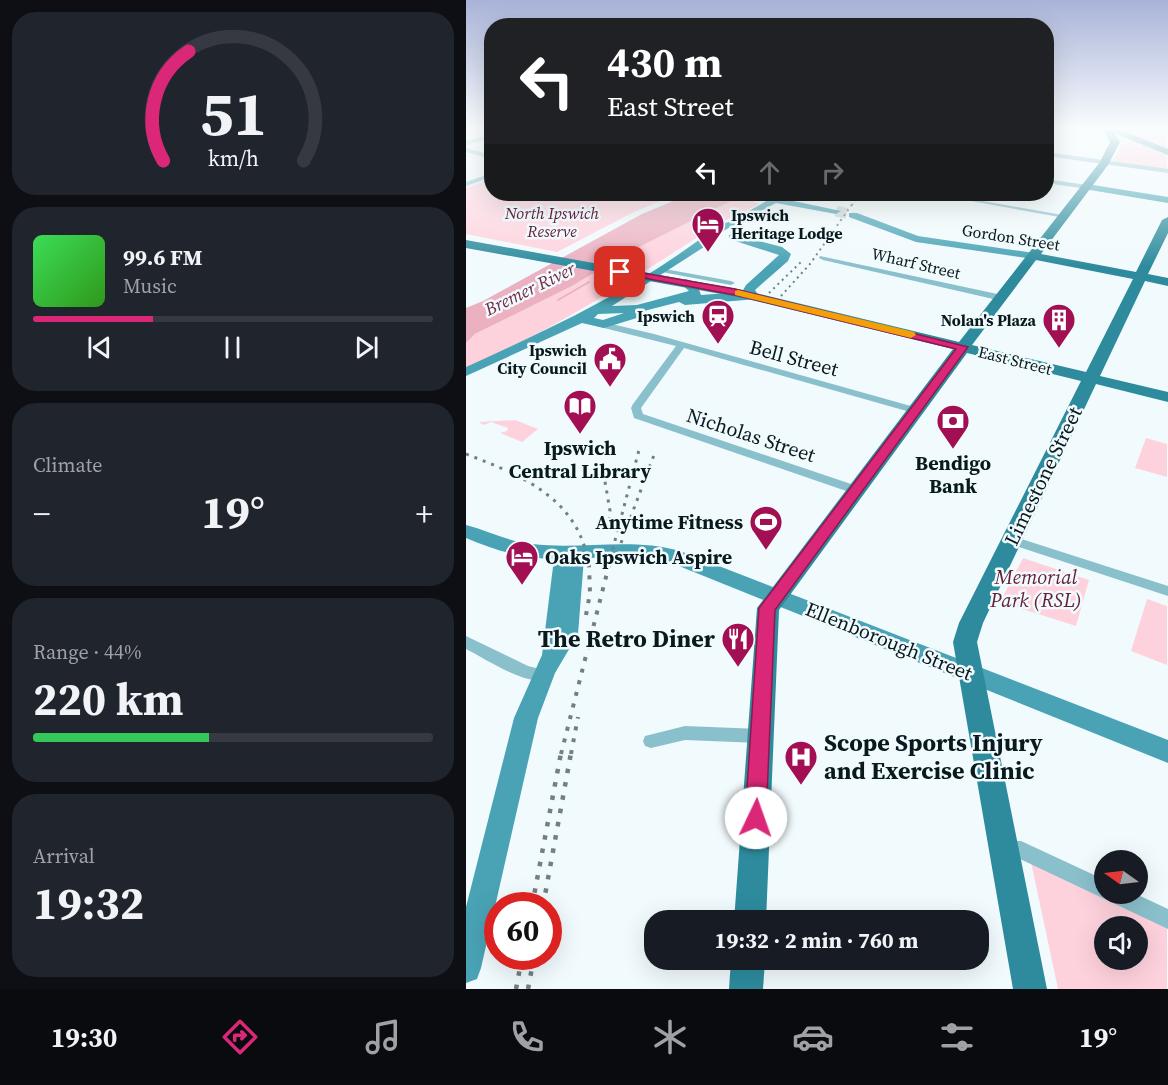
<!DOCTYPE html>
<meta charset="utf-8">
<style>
:root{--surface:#171b24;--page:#20242c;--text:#f1f3f6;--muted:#9ea1a6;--line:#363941;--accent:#db2777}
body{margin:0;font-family:"Source Serif 4",serif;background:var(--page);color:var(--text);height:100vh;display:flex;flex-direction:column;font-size:22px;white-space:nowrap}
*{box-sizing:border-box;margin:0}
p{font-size:20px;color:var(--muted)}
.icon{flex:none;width:33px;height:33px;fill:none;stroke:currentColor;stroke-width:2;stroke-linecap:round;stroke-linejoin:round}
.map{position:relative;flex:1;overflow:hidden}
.sheet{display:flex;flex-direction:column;gap:12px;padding:12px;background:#0d0f14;width:466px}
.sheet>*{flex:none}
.guide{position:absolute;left:18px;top:18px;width:570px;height:183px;border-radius:24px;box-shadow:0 6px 24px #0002;background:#202124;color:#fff;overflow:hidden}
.needle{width:39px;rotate:284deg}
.controls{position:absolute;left:628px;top:850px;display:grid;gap:12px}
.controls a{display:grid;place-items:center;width:54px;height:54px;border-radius:50%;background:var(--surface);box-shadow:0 6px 24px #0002;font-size:30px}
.speed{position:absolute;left:18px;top:892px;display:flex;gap:12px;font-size:30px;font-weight:700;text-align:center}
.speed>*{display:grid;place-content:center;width:78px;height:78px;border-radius:50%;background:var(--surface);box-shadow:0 6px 24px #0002;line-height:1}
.speed .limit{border:9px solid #d22;background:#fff;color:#111}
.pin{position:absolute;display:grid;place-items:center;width:51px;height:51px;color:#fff;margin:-26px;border-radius:12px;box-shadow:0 3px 9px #0006}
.me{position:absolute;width:66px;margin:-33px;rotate:3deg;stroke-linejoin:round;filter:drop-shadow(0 0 4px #0008)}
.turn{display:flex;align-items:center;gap:21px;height:126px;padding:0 24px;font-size:27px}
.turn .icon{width:78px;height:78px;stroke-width:2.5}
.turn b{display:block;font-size:42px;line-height:51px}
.lanes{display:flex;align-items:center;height:57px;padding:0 24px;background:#0003;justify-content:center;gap:30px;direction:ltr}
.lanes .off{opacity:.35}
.big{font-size:45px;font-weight:700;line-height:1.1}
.sheet .tile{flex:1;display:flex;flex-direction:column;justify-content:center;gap:9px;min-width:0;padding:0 21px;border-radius:24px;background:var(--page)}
.sheet .dial{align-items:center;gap:0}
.dial svg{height:156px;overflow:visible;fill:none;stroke:var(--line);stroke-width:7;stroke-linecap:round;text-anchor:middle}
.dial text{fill:var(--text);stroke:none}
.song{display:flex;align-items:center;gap:18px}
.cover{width:72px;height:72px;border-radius:9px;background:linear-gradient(135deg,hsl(130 70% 55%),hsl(110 70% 35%))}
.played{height:6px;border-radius:3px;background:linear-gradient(90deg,var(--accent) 30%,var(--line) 30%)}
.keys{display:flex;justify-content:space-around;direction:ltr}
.heat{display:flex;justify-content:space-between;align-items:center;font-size:33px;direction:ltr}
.charge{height:9px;border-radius:4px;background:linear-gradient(90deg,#34c759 44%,var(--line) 0)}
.trip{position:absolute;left:178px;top:910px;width:345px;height:60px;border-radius:24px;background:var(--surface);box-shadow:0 6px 24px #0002;font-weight:700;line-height:60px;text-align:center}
.menu{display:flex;height:96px;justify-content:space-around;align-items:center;background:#090b0e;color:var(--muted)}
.menu .icon{width:42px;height:42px}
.menu .selected{color:var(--accent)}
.menu b{font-size:27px;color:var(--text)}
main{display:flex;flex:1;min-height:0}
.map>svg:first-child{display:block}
.green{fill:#fed2dd;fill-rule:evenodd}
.water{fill:#ebb1c1}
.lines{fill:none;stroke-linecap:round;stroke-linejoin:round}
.stream{stroke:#ebb1c1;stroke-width:2}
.secondary-tunnel{stroke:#ced8dc;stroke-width:11;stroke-dasharray:11 6;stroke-linecap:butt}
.street{fill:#8ac0cc;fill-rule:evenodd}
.secondary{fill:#49a3b5;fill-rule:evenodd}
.primary{fill:#2d8b9d;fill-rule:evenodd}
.rail-far4{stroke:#728083;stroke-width:1.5;stroke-dasharray:1.5 3;stroke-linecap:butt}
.rail-far3{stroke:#728083;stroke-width:2;stroke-dasharray:2 4;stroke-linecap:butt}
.rail-far2{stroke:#728083;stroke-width:3;stroke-dasharray:3 6;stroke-linecap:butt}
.rail-far1{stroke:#728083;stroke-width:4;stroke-dasharray:4 8;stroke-linecap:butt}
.rail{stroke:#728083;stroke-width:4.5;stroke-dasharray:4.5 9;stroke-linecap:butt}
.route{fill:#db2777;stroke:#8e194d;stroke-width:1.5}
.slow{fill:#f59e0b}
.labels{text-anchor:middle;stroke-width:5;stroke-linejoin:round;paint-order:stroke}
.far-park-label{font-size:16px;font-style:italic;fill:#631f38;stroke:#f1fafd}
.far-poi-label{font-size:16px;font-weight:bold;fill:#081a1e;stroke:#f1fafd;text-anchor:end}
.far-street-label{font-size:16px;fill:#081a1e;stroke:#f1fafd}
.far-water-label{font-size:18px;font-style:italic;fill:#722d45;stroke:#f1fafd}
.street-label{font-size:20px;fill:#081a1e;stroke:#f1fafd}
.poi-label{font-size:20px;font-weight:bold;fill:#081a1e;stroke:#f1fafd}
.park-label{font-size:20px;font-style:italic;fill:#631f38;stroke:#f1fafd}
.near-poi-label{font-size:24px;font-weight:bold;fill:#081a1e;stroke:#f1fafd;text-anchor:end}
</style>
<main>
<section class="sheet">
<div class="tile dial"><svg viewBox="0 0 100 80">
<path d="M14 69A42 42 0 1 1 86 69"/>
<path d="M14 69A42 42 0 0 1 27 13" stroke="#db2777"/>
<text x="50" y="56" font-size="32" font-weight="700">51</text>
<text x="50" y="72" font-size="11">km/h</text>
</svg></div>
<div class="tile">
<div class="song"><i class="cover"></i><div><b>99.6 FM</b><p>Music</p></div></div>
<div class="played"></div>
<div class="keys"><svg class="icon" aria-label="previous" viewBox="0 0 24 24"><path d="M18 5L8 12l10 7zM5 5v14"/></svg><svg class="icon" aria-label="pause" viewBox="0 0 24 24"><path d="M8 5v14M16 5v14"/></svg><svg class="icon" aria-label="next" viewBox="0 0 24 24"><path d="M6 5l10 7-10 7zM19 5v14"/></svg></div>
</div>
<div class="tile"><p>Climate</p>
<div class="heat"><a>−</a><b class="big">19°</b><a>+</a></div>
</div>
<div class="tile"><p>Range · 44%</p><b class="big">220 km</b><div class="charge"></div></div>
<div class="tile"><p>Arrival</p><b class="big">19:32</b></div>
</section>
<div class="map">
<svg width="702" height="989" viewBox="0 0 702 989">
<rect width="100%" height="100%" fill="#f1fafd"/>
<g class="green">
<path d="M581 129H701V170L647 161 656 145 664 142V136L660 134 596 132Z"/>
<path d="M25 179 26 194H211L168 212 91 252 0 234V188Z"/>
<path d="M276 195 293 204C278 212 262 218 248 227 166 279 89 329 0 369V343L9 334 106 286 165 251Z"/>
<path d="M49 420 72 429 56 442 34 433 41 431 42 428 25 422 18 425 13 422Z"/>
<path d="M680 438 701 444V477L669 468Z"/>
<path d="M557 558 623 580 610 626 534 602Z"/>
<path d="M681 599 701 606V665L665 651Z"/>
<path d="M565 862 701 925V989H592ZM639 927H672V960H639Z"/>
</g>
<path class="water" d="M224 194H279L165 251 106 286 9 334 0 343V308L17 301 176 214Z"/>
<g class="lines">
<path class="stream" d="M92 300 123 282"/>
<path class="secondary-tunnel" d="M370 211 387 215"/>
<g class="street">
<path d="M26 134V138L0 145V141Z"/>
<path d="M0 148 26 155V159L0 152Z"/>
<path d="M580 152 702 169V173L580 156Z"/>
<path d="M26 173V177L0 186V182Z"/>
<path d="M580 179 621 185 624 187 621 189 580 183Z"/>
<path d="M466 194H478L602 216 599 218Z"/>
<path d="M354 256 536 295 540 298 536 301 357 260 353 258Z"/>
<path d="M193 268 265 281 269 283 265 285 196 272 192 270Z"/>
<path d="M133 321 188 334 452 408 453 410 448 413 444 412 218 348 175 408 177 414 394 487 396 490 394 493H386L168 418 165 408 167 404 210 346 130 326V322Z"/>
<path d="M546 536 702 586V596L541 543 540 540 541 537Z"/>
<path d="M0 636 62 666 82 671 85 675 82 679C61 687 20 659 0 649Z"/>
<path d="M219 726 294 729 300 731 302 736 300 741 294 743 219 740 185 748 179 746 177 741 179 736Z"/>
<path d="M538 841H555L639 880V894H670L702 909V929L554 859H538L531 856 529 850 531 844Z"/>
</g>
<g class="secondary">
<path d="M621 184 702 197V203L618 189 616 187Z"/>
<path d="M313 194H324L318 199 375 211 370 214 310 203 259 230 238 247 146 306 171 305 223 291 214 283 220 279 231 284 235 295 276 292 280 285 313 255 263 239V235L267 234 316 247 325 254 322 261 289 290 293 296 291 299 219 305 213 302 174 312V317L138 328 116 323 0 376V367C88 327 176 286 251 226L265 221ZM158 313 137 320 128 318 132 314Z"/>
<path d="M383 213H391L452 236 568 253 574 256 568 259 450 242 383 217Z"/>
<path d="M0 525C23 531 43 542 66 544 116 550 165 537 214 551L702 740V763L203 562 175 557 118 558 112 634 89 673 72 718 15 968 11 979 0 983V907L48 718 76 655 87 567 90 562 98 559C64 560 32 552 0 538Z"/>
</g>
<g class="primary">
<path d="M637 129H653L702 149V155L648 133 654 142 642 165 575 254 670 272 696 220 702 217V233L682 274 702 278V286L679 281 634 376 702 392V402L630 384 517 623 511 642 581 989H547L487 642 493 623 615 381 501 353 313 610 300 921H268L291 608 487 349 277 298 0 248V240L277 290 493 342 634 162 644 142ZM570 260 667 279 620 372 506 345Z"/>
<path d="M265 960H299L297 989H263Z"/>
</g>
<path class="rail-far4" d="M386 205 393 194"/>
<g class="rail-far3">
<path d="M303 293 336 261"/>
<path d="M315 296 344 264 387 203"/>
</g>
<g class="rail-far2">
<path d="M0 454C57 476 114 499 123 567"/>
<path d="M136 464 144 511 143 530"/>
<path d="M155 543 188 455"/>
<path d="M142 567 173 450"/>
</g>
<g class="rail-far1">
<path d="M120 615 124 593 123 565"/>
<path d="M95 754 143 565"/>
<path d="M105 754 112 717"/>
</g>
<g class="rail">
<path d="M66 906 95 753"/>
<path d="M77 906 105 753"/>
<path d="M50 989 56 957"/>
<path d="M62 989 68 957"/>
</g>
</g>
<linearGradient id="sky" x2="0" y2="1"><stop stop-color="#a9b3d8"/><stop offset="0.48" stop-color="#f9fdfe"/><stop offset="1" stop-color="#f9fdfe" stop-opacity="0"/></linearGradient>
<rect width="702" height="267" fill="url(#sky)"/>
<path class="route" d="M154 269 269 289 502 347 309 610 300 818 297 824 290 827 282 824 279 818 293 608 490 349 269 295 151 273 150 272Z"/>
<path class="slow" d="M272 290 448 332 450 335 445 338 269 295V291Z"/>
<defs>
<g id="hotel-pin" transform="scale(1.725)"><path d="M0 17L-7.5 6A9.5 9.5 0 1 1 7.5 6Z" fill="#a20f53" stroke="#f1fafd"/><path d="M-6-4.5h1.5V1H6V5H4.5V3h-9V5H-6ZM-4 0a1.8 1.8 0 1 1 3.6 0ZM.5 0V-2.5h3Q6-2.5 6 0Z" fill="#fff"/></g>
<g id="station-pin" transform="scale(1.725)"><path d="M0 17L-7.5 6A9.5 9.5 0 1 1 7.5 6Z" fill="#a20f53" stroke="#f1fafd"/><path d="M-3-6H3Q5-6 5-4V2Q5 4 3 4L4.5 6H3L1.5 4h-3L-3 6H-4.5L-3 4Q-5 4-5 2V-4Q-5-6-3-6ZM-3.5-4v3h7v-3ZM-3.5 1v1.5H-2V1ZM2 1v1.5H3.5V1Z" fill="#fff"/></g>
<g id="building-pin" transform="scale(1.725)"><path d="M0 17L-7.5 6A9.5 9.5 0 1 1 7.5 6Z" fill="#a20f53" stroke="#f1fafd"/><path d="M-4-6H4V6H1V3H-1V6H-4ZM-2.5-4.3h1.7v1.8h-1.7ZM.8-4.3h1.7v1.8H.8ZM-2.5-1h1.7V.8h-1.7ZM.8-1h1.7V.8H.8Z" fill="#fff"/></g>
<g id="civic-pin" transform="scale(1.725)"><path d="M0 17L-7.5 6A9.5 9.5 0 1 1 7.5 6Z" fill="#a20f53" stroke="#f1fafd"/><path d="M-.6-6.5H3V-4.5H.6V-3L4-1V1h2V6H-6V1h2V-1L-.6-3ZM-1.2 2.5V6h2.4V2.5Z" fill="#fff"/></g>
<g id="library-pin" transform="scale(1.725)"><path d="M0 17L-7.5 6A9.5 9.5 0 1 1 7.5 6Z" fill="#a20f53" stroke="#f1fafd"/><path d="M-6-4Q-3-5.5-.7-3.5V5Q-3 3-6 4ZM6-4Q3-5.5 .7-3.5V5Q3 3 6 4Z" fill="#fff"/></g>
<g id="bank-pin" transform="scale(1.725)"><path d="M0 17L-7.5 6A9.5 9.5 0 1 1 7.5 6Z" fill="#a20f53" stroke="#f1fafd"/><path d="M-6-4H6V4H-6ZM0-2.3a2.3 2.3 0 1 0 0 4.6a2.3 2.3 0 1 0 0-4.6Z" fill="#fff"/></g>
<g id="stadium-pin" transform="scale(1.725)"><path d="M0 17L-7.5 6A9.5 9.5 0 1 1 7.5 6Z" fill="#a20f53" stroke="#f1fafd"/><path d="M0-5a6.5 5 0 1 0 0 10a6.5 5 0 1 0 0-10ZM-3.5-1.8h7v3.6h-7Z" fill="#fff"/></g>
<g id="restaurant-pin" transform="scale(1.725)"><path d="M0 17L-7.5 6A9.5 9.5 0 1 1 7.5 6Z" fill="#a20f53" stroke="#f1fafd"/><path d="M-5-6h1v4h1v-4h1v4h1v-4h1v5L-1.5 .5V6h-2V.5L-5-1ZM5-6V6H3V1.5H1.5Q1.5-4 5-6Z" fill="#fff"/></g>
<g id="hospital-pin" transform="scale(1.725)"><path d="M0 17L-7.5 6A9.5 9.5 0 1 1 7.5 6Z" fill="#a20f53" stroke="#f1fafd"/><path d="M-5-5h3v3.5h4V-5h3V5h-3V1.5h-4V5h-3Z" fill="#fff"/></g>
</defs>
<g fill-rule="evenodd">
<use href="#hotel-pin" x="242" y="224"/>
<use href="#station-pin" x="252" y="316"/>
<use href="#building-pin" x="593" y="320"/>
<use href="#civic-pin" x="144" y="359"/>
<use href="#library-pin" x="114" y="406"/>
<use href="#bank-pin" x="487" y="421"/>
<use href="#stadium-pin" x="300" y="522"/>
<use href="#hotel-pin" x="56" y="557"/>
<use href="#restaurant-pin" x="272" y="639"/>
<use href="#hospital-pin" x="335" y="757"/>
</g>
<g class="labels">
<g class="far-park-label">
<text x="86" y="219">North Ipswich<tspan x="86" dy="18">Reserve</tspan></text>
</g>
<g class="far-poi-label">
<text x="265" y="221" text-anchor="start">Ipswich<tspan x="265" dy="18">Heritage Lodge</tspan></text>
<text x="229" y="322">Ipswich</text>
<text x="570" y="326">Nolan's Plaza</text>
<text x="121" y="356">Ipswich<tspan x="121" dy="18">City Council</tspan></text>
</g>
<g class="far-street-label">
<text transform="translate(545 237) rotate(9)" y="6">Gordon Street</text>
<text transform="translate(450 263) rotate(13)" y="6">Wharf Street</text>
<text transform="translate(549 360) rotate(14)" y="6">East Street</text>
</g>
<g class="far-water-label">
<text transform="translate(64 289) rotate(-26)" y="6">Bremer River</text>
</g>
<g class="street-label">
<text transform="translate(328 358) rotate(15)" y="7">Bell Street</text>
<text transform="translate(285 435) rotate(18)" y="7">Nicholas Street</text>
<text transform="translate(577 476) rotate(-64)" y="7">Limestone Street</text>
<text transform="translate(423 641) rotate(22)" y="7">Ellenborough Street</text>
</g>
<g class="poi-label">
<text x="114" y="455">Ipswich<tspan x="114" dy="23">Central Library</tspan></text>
<text x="487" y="470">Bendigo<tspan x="487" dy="23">Bank</tspan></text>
<text x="277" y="529" text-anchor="end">Anytime Fitness</text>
<text x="79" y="564" text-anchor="start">Oaks Ipswich Aspire</text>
</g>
<g class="park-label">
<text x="570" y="584">Memorial<tspan x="570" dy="23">Park (RSL)</tspan></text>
</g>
<g class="near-poi-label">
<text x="249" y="647">The Retro Diner</text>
<text x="358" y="751" text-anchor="start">Scope Sports Injury<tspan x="358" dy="28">and Exercise Clinic</tspan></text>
</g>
</g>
</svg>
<div class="controls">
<a><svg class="needle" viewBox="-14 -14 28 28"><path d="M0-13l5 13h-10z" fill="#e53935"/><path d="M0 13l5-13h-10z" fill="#9ea1a6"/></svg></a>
<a><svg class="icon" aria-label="sound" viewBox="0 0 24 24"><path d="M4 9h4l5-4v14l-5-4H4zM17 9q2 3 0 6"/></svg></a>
</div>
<div class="speed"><div class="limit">60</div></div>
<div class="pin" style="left:154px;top:272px;background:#d93025"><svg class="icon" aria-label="arrive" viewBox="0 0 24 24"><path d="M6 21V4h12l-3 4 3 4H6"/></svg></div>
<svg class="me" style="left:290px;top:818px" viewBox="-20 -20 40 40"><circle r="19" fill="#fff"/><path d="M0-13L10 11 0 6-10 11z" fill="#db2777"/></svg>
<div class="trip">19:32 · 2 min · 760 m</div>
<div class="guide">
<div class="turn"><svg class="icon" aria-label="left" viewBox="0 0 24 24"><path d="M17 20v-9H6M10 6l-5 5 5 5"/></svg><div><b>430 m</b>East Street</div></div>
<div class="lanes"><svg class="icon" aria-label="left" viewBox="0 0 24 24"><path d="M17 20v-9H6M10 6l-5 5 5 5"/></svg><svg class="icon off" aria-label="ahead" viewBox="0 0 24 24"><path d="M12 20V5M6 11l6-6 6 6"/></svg><svg class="icon off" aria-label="right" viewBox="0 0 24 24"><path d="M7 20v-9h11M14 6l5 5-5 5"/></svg></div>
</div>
</div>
</main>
<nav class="menu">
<b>19:30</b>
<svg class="icon selected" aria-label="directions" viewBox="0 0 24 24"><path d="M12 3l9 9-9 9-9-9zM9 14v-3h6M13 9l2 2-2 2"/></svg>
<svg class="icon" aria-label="music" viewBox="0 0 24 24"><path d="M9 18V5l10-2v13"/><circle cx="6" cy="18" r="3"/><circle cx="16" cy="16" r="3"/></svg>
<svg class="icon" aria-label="phone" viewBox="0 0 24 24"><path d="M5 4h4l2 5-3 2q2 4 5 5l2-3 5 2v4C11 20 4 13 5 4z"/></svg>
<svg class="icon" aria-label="climate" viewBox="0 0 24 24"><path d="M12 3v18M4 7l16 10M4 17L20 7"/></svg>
<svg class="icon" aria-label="car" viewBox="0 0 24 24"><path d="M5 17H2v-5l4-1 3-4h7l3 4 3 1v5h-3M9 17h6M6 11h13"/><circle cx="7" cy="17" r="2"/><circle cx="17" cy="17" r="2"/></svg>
<svg class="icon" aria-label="filters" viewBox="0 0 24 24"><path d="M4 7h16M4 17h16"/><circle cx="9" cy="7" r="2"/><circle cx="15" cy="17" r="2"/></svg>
<b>19°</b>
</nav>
